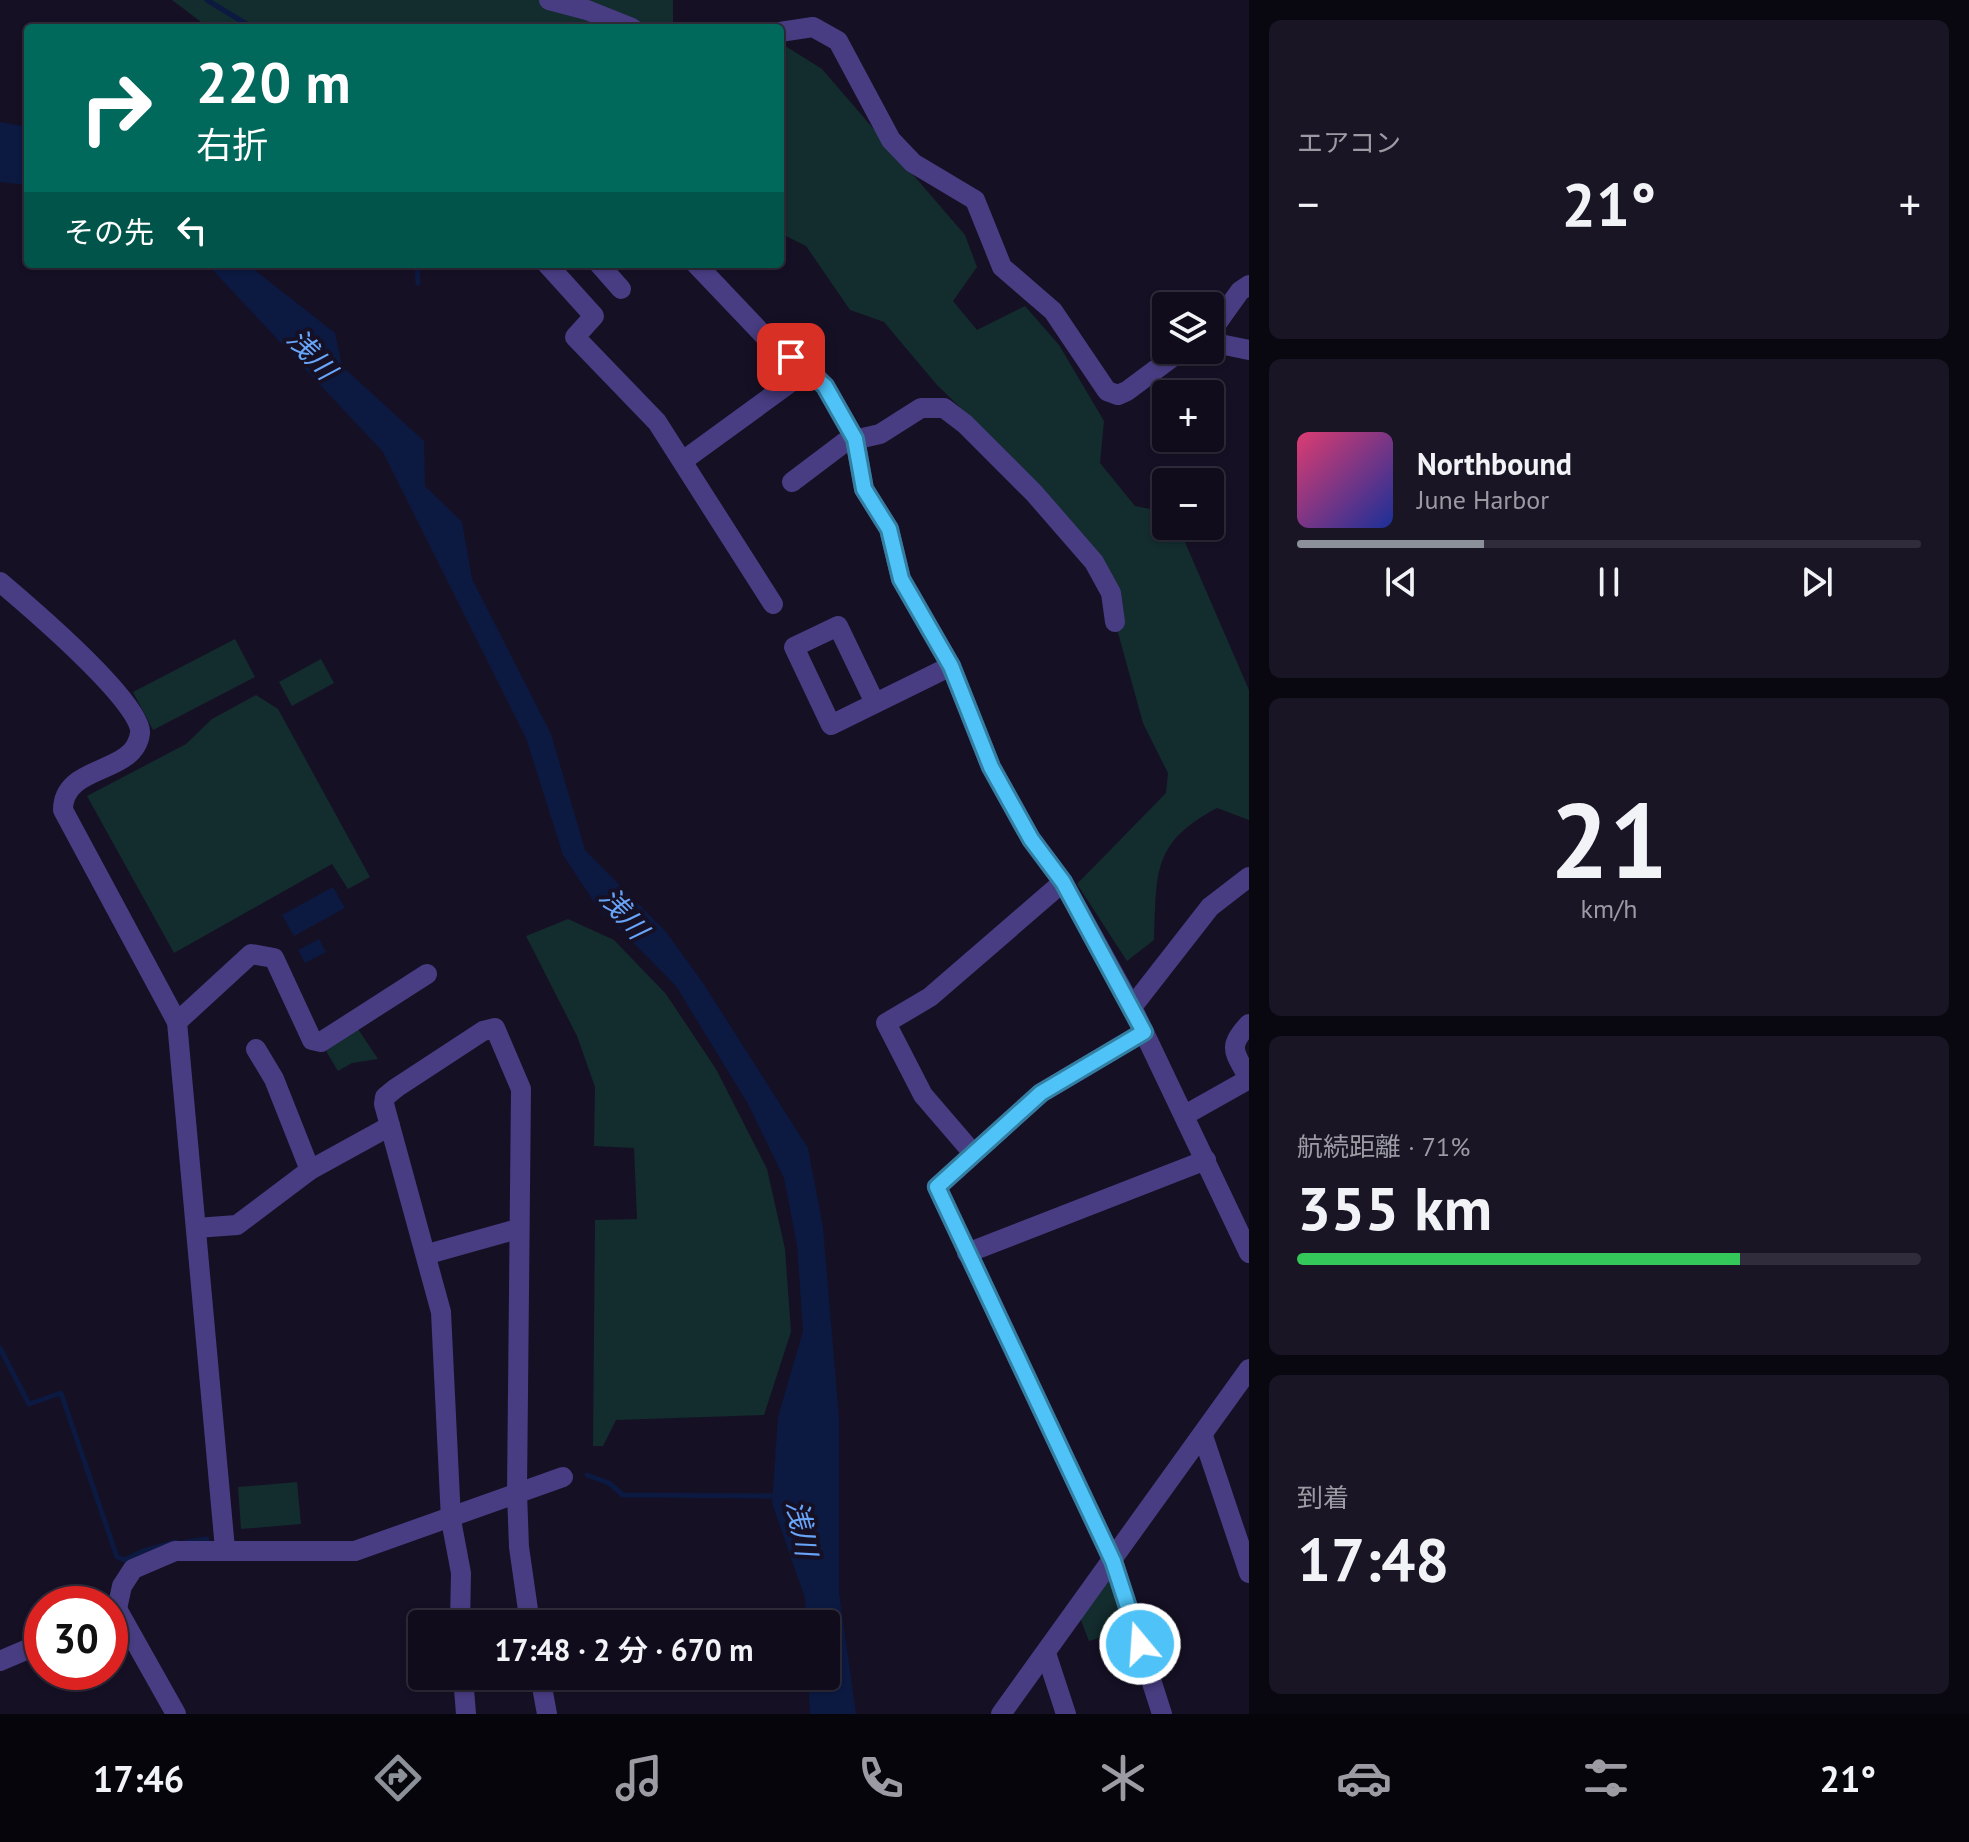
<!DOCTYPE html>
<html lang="ja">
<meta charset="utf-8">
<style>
:root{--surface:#100c1c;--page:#191525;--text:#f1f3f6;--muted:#9c9ba3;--line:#302c3b;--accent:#8c9099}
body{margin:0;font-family:"PT Sans","Noto Sans JP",sans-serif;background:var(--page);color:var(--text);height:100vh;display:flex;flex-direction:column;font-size:30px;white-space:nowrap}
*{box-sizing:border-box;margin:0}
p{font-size:26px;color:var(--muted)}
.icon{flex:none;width:44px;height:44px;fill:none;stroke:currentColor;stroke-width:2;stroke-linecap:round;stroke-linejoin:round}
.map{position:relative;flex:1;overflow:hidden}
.side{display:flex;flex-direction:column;gap:20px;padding:20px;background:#09070f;width:720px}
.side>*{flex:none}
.hud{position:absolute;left:24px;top:24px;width:760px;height:244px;border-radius:8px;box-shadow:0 2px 6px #0004,0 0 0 2px var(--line);background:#00695c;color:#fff;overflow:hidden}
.fabs{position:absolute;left:1152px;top:292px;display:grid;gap:16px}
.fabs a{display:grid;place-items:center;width:72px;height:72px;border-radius:8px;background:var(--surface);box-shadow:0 2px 6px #0004,0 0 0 2px var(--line);font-size:40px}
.speed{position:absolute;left:24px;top:1586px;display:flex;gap:16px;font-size:40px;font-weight:700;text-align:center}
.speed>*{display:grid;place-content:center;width:104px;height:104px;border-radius:50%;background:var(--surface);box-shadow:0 2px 6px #0004,0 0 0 2px var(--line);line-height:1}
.speed .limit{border:12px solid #d22;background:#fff;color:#111}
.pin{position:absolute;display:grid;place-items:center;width:68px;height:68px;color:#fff;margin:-34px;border-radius:16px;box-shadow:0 4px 12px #0006}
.me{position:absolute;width:88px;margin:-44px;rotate:342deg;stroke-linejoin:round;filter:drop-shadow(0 0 6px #0008)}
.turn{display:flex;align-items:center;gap:28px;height:168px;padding:0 40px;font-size:36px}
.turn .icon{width:104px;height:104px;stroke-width:2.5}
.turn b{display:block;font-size:56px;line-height:68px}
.then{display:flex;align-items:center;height:76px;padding:0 40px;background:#0003;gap:16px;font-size:30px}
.big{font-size:60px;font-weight:600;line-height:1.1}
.side .widget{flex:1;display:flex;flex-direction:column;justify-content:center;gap:12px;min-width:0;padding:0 28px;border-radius:12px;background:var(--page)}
.side .dial{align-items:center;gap:0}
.dial b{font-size:104px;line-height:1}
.song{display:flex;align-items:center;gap:24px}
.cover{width:96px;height:96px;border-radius:12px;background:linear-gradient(135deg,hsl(340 70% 55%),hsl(230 70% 35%))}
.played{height:8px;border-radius:4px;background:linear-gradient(90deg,var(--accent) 30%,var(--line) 30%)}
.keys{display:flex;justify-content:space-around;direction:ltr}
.heat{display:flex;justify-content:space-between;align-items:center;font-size:44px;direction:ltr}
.charge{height:12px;border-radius:6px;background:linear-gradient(90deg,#34c759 71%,var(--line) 0)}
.trip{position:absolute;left:408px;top:1610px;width:432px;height:80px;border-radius:8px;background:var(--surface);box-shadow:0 2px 6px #0004,0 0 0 2px var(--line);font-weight:600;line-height:80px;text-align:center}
.tab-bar{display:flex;height:128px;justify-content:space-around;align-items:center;background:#06050b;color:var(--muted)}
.tab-bar .icon{width:56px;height:56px}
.tab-bar .on{color:var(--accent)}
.tab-bar b{font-size:36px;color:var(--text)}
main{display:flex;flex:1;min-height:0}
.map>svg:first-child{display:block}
.green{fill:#132c2e}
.water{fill:#0c1941}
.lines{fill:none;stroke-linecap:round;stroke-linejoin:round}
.stream{stroke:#0c1941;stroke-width:5}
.minor{stroke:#483d82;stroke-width:20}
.route-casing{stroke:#337fa1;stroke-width:20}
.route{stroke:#4fc3f7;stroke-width:14}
.labels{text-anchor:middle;stroke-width:8;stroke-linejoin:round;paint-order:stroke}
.water-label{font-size:28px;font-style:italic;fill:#68a5f9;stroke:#161025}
</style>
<main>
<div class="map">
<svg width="1249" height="1714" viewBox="0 0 1249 1714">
<rect width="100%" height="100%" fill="#161025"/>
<g class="green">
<path d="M172 0H673V28H209Z"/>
<path d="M787 47 822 69 965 235 977 267 953 301 977 330 1025 306 1059 345 1104 421 1100 463 1135 506 1166 512V526H1178L1249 690V820L1217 808C1151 843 1157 873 1154 940L1127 961 1077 884 1166 793 1168 773 1143 723 1115 622 1111 593 1008 454 937 385 884 322 850 310 806 246 780 233V48Z"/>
<path d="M235 639 255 677 153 730 133 692Z"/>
<path d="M321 659 334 683 292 706 279 682Z"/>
<path d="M256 695 278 709 370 877 348 889 332 864 174 953 87 796 186 744 212 719Z"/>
<path d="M568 919 614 940 666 994 716 1069 767 1169 785 1249 791 1332 764 1415 616 1420 603 1446H593L595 1220 637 1219 634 1148 594 1146 595 1087 577 1036 526 936Z"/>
<path d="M358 1029 378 1059 352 1063 338 1071 326 1051Z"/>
<path d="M297 1482 301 1524 241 1529 238 1487Z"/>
<path d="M1113 1561 1125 1630 1089 1641 1077 1610Z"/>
</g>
<g class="water">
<path d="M0 122 28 127V185L0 182Z"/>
<path d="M207 264H247L335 333 342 366 424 441 425 486 462 522 472 579 551 734 585 850 666 932 703 983 808 1148 823 1227 839 1418V1592L856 1714H810L808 1676H826V1624H806L805 1598 772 1503 778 1417 803 1331 797 1245 784 1178 748 1104 676 986 596 905 563 855 526 738 383 452Z"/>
<path d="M333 887 345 908 294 936 282 915Z"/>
<path d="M319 939 326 952 305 963 298 950Z"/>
</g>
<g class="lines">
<g class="stream">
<path d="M207 0 253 28"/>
<path d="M417 264 418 283"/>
<path d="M0 1348 29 1404 61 1393 117 1557 125 1560 143 1551 176 1542"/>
<path d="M587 1475 609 1483 623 1495 775 1496"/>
<path d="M186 1542 207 1539"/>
</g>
<g class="minor">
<path d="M549 0 587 10 632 28"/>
<path d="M780 32 813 27 838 41 891 140 913 163 975 200 1002 267 1053 311 1107 391 1118 395 1127 391 1182 350"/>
<path d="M547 264 594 316 575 337 657 422 773 604"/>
<path d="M599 264 621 289"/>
<path d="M696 264 773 345 809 369 825 386 855 439 864 489 889 529 901 579 951 666 991 767 1031 839 1063 882 1132 1007 1249 1253"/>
<path d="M1210 333 1240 291 1249 285"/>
<path d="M1210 342 1249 350"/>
<path d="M684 460 809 369"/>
<path d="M792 482 845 442 880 434 921 408H944L965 424 1034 493 1094 562 1111 593 1115 622"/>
<path d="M0 582C26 604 144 704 140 733 135 776 63 763 63 810L177 1022 225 1549"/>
<path d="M875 703 838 626 794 647 831 725 951 666"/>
<path d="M1132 1007 1210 907 1249 877"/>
<path d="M177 1022 251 954 274 958 312 1040 321 1042 427 974"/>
<path d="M1249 1024C1226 1048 1235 1052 1249 1079"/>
<path d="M1144 1032 1041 1093 937 1187 1113 1561 1162 1714"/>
<path d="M256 1049 274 1079 310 1170"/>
<path d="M1185 1115 1249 1079"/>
<path d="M972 1152 923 1095 886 1023 930 997 1063 882"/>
<path d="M196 1228 237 1225 310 1170 390 1126"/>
<path d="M967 1253 1206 1160"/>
<path d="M428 1254 518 1229"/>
<path d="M1203 1436 1249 1573"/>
<path d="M117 1609 176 1714"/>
<path d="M110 1612 117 1609 122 1586 133 1569 175 1551H355L563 1477"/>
<path d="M460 1624 461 1573 451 1520 441 1312 384 1104 385 1097 396 1088 483 1031 495 1028 521 1089 517 1493 519 1547 530 1624"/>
<path d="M1046 1653 1066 1714"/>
<path d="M0 1661 42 1643"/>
<path d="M463 1676 466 1714"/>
<path d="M540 1676 547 1714"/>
<path d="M1001 1714 1249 1369"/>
</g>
</g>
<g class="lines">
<g class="route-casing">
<path id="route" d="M791 357 825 386 855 439 864 489 889 529 901 579 951 666 991 767 1031 839 1063 882 1144 1032 1041 1093 937 1187 1113 1561 1140 1644"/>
</g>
<use href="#route" class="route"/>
</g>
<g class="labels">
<g class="water-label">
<text transform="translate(312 354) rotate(48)" y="10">浅川</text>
<text transform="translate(624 913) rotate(50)" y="10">浅川</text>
<text transform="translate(802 1528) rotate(79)" y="10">浅川</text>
</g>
</g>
</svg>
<div class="fabs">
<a><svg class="icon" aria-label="layers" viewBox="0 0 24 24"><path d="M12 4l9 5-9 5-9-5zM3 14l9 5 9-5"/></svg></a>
<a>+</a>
<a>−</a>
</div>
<div class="speed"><div class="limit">30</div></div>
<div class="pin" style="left:791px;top:357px;background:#d93025"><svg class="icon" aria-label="arrive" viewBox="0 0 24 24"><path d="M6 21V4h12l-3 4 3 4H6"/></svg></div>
<svg class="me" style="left:1140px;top:1644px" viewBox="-20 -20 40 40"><circle r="17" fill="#4fc3f7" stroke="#fff" stroke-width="3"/><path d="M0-11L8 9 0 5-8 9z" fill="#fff"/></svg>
<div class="trip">17:48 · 2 分 · 670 m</div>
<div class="hud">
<div class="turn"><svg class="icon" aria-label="right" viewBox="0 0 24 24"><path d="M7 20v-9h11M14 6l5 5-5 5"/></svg><div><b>220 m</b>右折</div></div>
<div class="then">その先<svg class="icon" aria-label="left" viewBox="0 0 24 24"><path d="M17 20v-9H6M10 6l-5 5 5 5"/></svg></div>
</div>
</div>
<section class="side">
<div class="widget"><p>エアコン</p>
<div class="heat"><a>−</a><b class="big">21°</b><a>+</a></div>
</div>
<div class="widget">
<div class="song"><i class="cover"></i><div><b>Northbound</b><p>June Harbor</p></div></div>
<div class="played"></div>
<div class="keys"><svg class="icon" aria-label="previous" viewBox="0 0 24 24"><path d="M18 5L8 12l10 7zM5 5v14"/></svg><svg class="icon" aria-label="pause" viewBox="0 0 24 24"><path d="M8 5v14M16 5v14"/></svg><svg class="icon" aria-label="next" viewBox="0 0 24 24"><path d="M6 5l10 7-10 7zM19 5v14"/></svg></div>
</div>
<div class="widget dial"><b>21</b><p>km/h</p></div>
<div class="widget"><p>航続距離 · 71%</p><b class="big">355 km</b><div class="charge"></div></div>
<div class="widget"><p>到着</p><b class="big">17:48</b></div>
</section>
</main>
<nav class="tab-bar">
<b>17:46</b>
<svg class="icon on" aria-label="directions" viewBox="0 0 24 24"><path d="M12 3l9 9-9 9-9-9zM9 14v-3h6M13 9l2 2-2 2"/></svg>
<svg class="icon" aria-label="music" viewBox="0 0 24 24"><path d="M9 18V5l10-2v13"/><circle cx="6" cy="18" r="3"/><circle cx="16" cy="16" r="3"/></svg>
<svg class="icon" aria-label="phone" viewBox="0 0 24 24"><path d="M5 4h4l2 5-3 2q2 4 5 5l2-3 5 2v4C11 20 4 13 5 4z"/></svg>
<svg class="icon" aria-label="climate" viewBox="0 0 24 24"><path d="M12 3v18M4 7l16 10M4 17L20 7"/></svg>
<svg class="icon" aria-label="car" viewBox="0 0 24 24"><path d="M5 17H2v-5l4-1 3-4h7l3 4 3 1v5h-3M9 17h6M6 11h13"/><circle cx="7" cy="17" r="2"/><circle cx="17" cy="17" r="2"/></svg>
<svg class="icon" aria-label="filters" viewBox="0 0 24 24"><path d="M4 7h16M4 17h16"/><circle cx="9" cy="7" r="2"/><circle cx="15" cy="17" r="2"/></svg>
<b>21°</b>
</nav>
